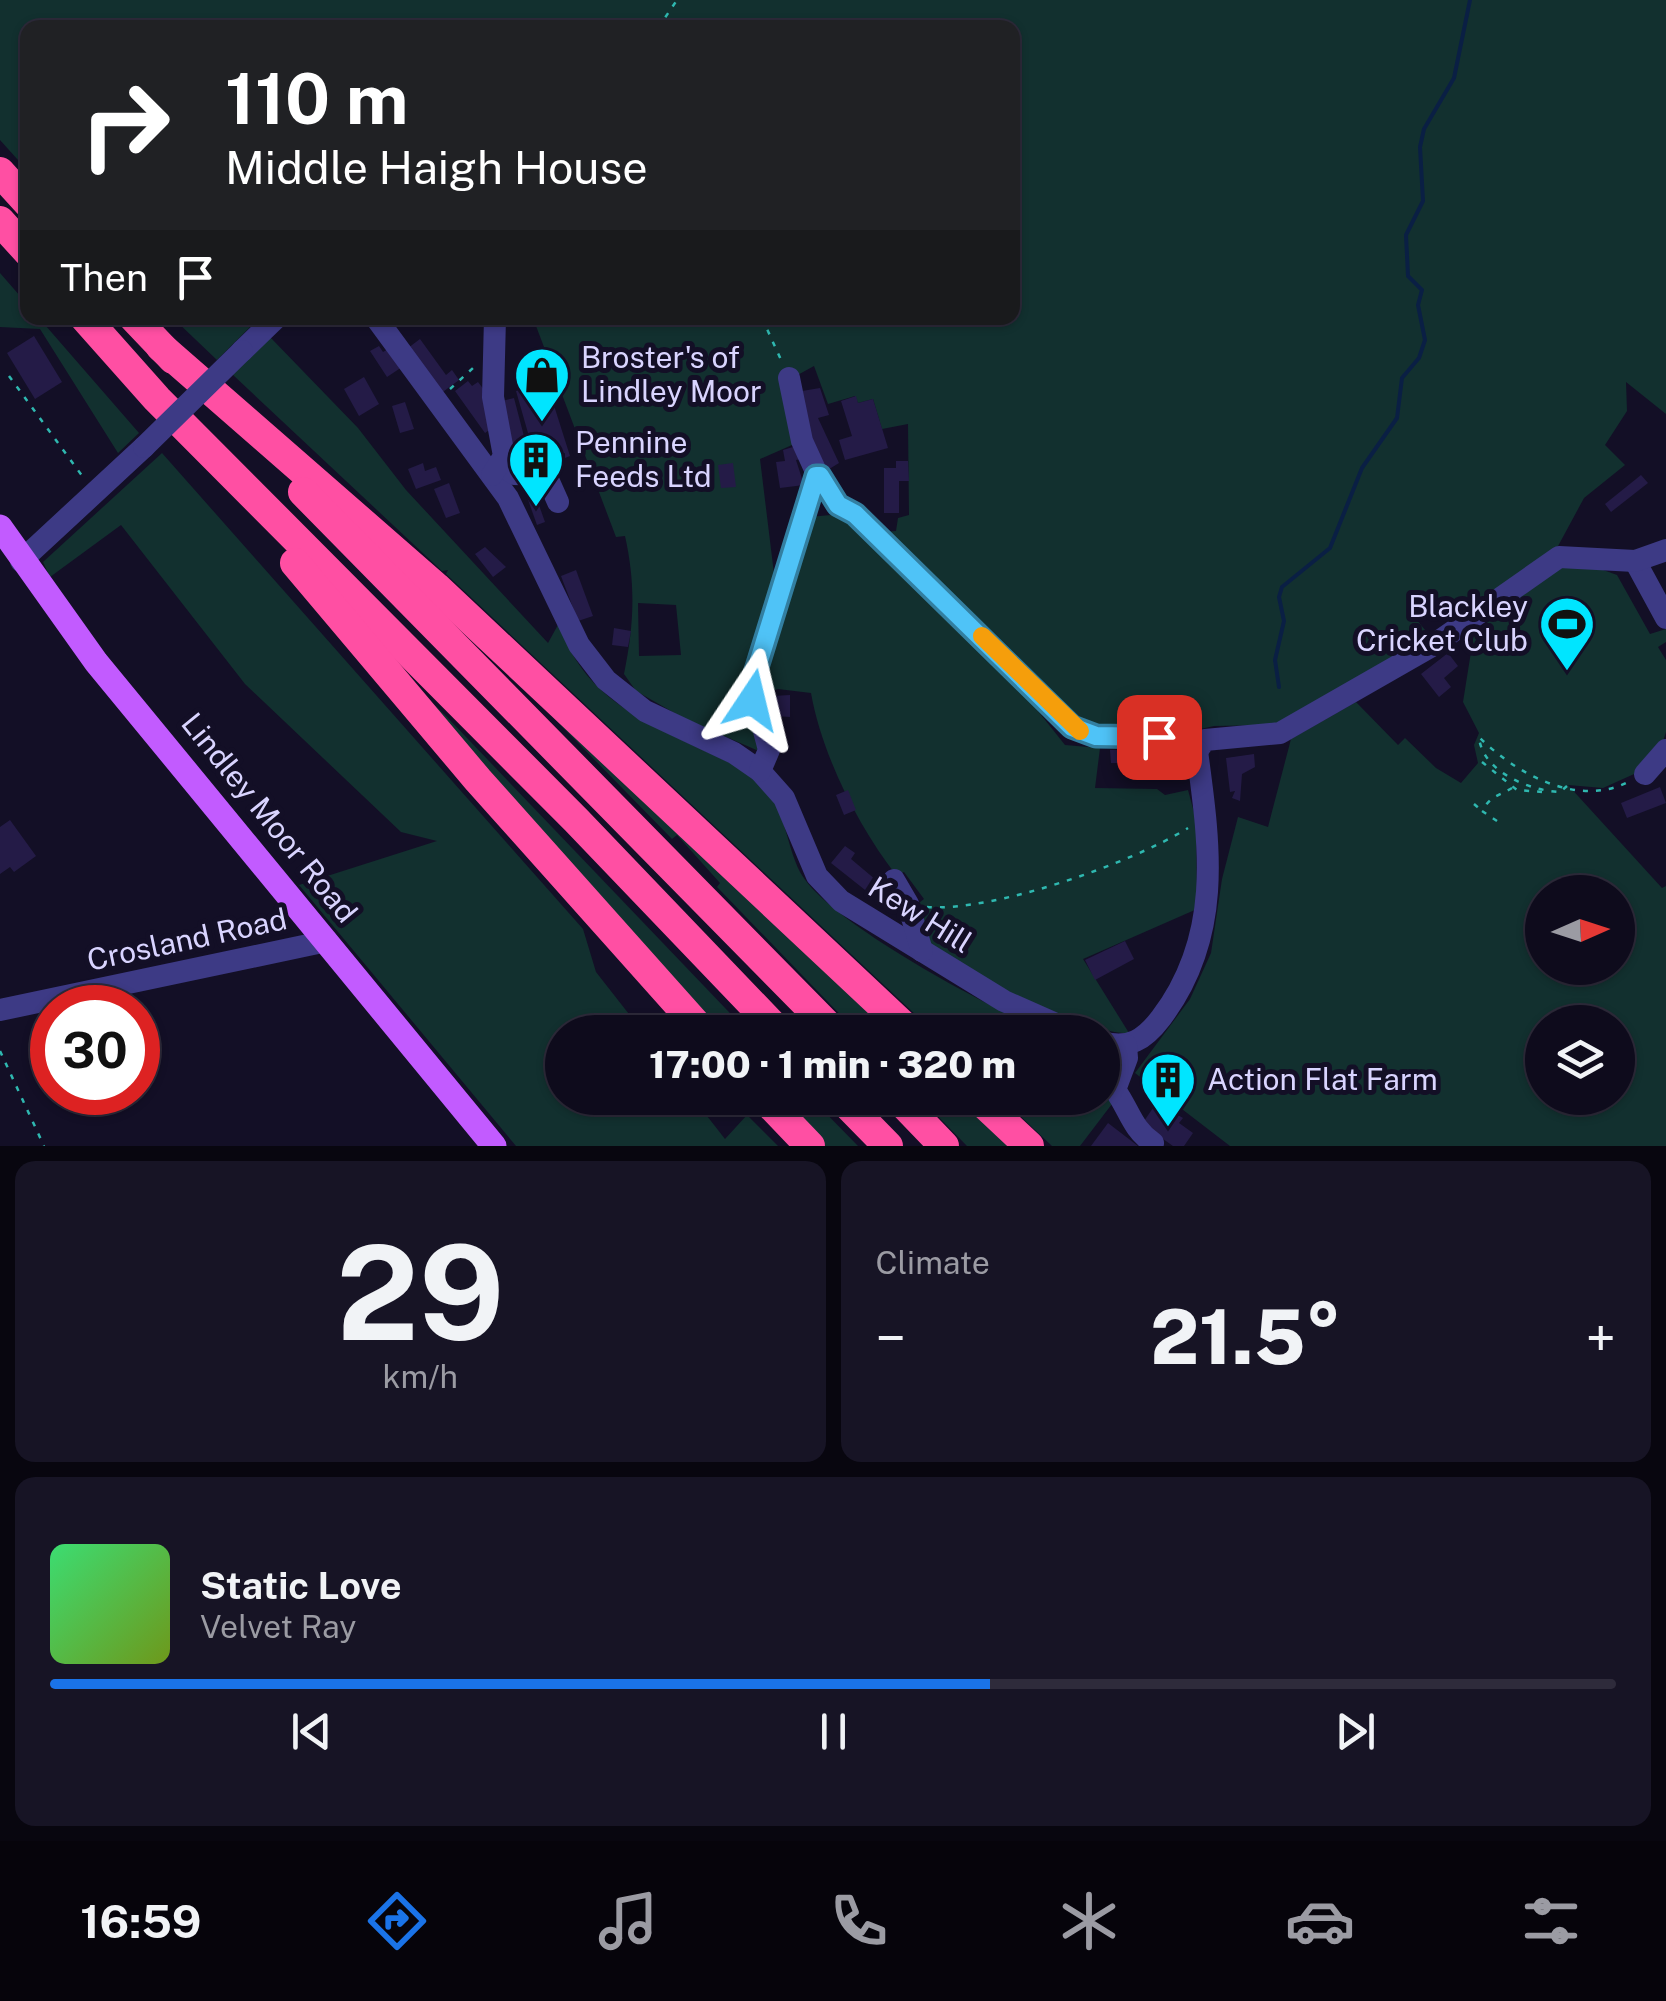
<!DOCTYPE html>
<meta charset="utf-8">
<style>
:root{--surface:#0e0b1c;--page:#171425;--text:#f1f3f6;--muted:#9b9ba3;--line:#2e2b3b;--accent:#1a73e8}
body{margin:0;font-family:"Public Sans",sans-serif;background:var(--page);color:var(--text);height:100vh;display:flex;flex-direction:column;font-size:38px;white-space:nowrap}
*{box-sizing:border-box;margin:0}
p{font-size:32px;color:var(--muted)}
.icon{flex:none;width:55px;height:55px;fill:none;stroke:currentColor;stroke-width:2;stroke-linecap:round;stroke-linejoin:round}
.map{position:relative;height:1146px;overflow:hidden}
.side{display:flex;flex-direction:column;gap:15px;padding:15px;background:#08060f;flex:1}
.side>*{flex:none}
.hud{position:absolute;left:20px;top:20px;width:1000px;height:305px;border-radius:20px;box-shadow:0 2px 8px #0004,0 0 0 2px var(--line);background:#202124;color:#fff;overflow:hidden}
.needle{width:65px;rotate:87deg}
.buttons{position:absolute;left:1525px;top:875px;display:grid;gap:20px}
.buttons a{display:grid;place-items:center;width:110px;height:110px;border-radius:50%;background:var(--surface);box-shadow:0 2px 8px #0004,0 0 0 2px var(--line);font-size:50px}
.speed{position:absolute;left:30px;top:985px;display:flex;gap:20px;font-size:50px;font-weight:700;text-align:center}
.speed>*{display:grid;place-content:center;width:130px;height:130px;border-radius:50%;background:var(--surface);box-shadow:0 2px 8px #0004,0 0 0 2px var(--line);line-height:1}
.speed .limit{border:15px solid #d22;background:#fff;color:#111}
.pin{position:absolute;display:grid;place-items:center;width:85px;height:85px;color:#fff;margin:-42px;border-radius:20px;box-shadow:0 5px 15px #0006}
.me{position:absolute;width:110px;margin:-55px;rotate:10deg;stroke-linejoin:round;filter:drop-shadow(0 0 8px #0008)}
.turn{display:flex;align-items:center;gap:35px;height:210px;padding:0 40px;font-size:45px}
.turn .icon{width:130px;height:130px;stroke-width:2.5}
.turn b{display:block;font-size:70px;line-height:85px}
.then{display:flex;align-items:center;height:95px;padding:0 40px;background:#0003;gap:20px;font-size:38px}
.big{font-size:75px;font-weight:800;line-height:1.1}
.side .tile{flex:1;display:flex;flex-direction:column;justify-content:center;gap:15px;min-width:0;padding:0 35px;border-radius:20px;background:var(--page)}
.side .dial{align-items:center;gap:0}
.dial b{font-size:130px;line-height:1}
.song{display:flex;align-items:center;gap:30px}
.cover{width:120px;height:120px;border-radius:15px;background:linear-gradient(135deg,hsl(140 70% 55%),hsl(80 70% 35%))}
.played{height:10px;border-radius:5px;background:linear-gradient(90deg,var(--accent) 60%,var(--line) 60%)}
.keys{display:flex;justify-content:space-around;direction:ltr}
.heat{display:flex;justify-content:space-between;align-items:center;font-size:55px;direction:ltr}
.side .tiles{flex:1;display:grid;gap:15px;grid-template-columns:1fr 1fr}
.tile:last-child{grid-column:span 2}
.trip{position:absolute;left:545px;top:1015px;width:575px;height:100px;border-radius:50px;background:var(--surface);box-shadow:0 2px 8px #0004,0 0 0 2px var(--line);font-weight:800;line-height:100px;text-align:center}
.dock{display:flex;height:160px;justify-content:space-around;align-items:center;background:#06040b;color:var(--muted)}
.dock .icon{width:70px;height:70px}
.dock .on{color:var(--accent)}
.dock b{font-size:45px;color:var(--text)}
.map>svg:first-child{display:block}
.green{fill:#12302f;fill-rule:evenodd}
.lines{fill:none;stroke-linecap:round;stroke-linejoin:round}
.stream{stroke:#0a1f44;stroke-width:4}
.building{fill:#241b47}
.path{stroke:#2fb8b0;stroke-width:2.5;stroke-dasharray:5 8;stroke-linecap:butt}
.minor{stroke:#3d3a85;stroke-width:22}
.major{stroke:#c25bff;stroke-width:25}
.highway{stroke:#ff4fa3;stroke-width:30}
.minor-bridge{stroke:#3d3a85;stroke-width:22}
.route-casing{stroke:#337fa1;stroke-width:25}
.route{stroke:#4fc3f7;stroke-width:18}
.slow{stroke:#f59e0b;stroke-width:18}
.labels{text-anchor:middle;stroke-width:10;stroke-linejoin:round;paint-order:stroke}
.poi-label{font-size:30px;fill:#d9d4ff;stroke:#130f26;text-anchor:start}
.street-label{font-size:30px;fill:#d9d4ff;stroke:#130f26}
</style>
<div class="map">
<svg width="1666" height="1146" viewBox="0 0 1666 1146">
<rect width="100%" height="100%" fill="#130f26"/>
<g class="green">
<path d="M0 0H1666V414L1626 382 1627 411 1605 445 1625 465 1584 498 1557 548 1454 620 1440 602 1416 619 1430 636 1275 725 1214 726 1187 732 1085 725 883 532 896 531 898 518 909 515 908 424 882 429 873 399 858 403 855 396 828 404 814 366 794 377 792 445 760 459 776 590 742 689 761 752 685 719 636 691 624 674C634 625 636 585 625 536L616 537 533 318H1012V28H28L27 170 0 140ZM638 603 676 605 681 655 639 656Z"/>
<path d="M0 273 27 304 28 318H39L139 433 118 453 40 329 0 327Z"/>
<path d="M173 318H252L256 321 217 360Z"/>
<path d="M270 337 358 428 406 490 548 643 559 623C582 696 642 721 707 752 725 761 745 768 760 782 786 808 785 842 800 872 827 922 992 1009 1047 1032H934L446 574 448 570 442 571 232 374Z"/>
<path d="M162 453 583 929 596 972 643 1032H562V1098H693L725 1139 747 1115 778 1146H516L299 885 437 841 401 832 245 684 121 525 50 577 43 562Z"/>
<path d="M842 514 1030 701 1065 745 1100 748 1095 788 1157 789 1165 795 1188 790 1196 820 1197 909 1083 959 1129 1033C1096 1037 948 969 929 944 922 934 919 917 915 906L924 899 904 872 896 875C858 826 822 755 811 693L778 689 757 695 809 517Z"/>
<path d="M1559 567H1595L1617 575 1650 634 1666 629V642L1658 647 1666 660V732L1660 750 1643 770 1603 788 1568 785 1662 888 1666 886V1146H1230L1135 1073 1190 999 1211 953 1222 879 1238 817 1268 827 1291 739 1356 702 1398 745 1405 738 1436 768 1461 783 1478 763 1474 745 1479 733 1463 702 1474 633ZM1542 892H1618V968H1542ZM1542 1022H1618V1098H1542Z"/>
<path d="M423 694 445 715 748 1032H717Z"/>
<path d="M536 700 893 1032H857L717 887 720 883 677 835 672 839Z"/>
<path d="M1103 1093 1115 1100 1080 1146H1052L1001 1098H1047L1064 1103 1073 1098H1102Z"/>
<path d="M777 1098H811L858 1146H822Z"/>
<path d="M920 1098H958L1009 1146H967Z"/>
</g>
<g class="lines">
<path class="stream" d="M1279 687 1275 660 1284 621 1279 597 1282 587 1330 548 1362 468 1397 418 1402 378 1419 358 1425 340 1418 305 1422 290 1408 276 1406 235 1423 201 1420 147 1424 129 1454 78 1470 0"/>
</g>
<g class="building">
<path d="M34 336 62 382 35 399 7 353Z"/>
<path d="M420 339 446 375 452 370 459 380 440 394 408 348Z"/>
<path d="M379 346 383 352 390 348 402 367 387 377 370 351Z"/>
<path d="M553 365 562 393 551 396 570 456 565 458V453L536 461 516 391 531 387 526 374Z"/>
<path d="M364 377 379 404 359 416 344 389Z"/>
<path d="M468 381 472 386 478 382 488 395 492 428 485 433 455 391Z"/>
<path d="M820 388 829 415 818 418 839 463 826 471 814 453 796 392Z"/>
<path d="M856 396 858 403 873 399 888 448 845 460 839 440 852 436 841 401Z"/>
<path d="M514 398 531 463 514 466 498 402Z"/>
<path d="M405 402 414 429 400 433 392 406Z"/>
<path d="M793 447 801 459 796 460 804 485 780 488 776 462 785 461 783 450Z"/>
<path d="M896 461H908L909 481H899V513H884V468H896Z"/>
<path d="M423 463 425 471 436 467 441 480 416 489 408 469Z"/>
<path d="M733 463 736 487 721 488 718 465Z"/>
<path d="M1641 475 1648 483 1611 512 1605 504Z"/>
<path d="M449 483 460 513 446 518 434 489Z"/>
<path d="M535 494 545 522 537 525 527 497Z"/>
<path d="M485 547 506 567 493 577 475 554Z"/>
<path d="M576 570 593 616 578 621 561 576Z"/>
<path d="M614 628 631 631 628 647 612 645Z"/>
<path d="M1448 653 1458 666 1444 678 1451 687 1439 697 1421 674Z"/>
<path d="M790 695V717L774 716 773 696Z"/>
<path d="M1110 750H1173L1172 763H1111Z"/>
<path d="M1254 754 1255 767 1242 774 1240 801 1232 798 1235 791 1230 792 1226 758Z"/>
<path d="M1660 787 1666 803 1627 818 1621 803Z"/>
<path d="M848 790 856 810 844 815 836 795Z"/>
<path d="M10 820 36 856 14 872 10 867 0 874V827Z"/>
<path d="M845 846 855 853 851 859 895 896 891 903 879 901 831 863Z"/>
<path d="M1125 941 1134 959 1095 980 1085 960Z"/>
<path d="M1153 1108 1171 1121 1176 1114 1183 1118 1179 1123 1193 1133 1184 1146H1173L1142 1124Z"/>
<path d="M1108 1123 1138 1146H1091Z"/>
</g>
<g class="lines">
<g class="path">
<path d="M658 28 677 0"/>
<path d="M762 318 782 362"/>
<path d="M9 376 83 477"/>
<path d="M450 389 473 368"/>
<path d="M1482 762 1517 790 1542 792"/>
<path d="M1567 786 1560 792C1531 791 1482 772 1479 737 1515 773 1576 807 1626 783"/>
<path d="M1474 804 1481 810"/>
<path d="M1497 821 1482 811C1491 795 1499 796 1512 788"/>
<path d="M927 907C993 912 1132 863 1188 828"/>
<path d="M0 1051 44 1146"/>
</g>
<g class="minor">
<path d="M376 318 508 498 579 645 606 680 645 711 734 753 760 771 784 798 817 876 841 901 1004 1001 1074 1032"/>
<path d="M242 351 276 318"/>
<path d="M789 378 802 441 818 476"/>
<path d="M501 464 514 474 546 475 558 502"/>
<path d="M492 475 504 456 493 397 495 318"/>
<path d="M21 561 144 447"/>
<path d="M1635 561 1666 618"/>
<path d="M1197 751 1205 740 1280 733 1432 646 1559 557 1635 561 1666 550"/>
<path d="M760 771 769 750 752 686 816 476H820L837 505 855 514 1072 727C1109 750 1167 719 1197 751"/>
<path d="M1645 774 1666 750"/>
<path d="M894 880 908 904 922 951"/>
<path d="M0 1010 327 941"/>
<path d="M1102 1042C1129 1050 1145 1039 1161 1018 1223 936 1210 847 1197 751"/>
<path d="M1126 1045 1127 1058 1115 1090C1129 1109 1132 1129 1153 1143"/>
</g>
<path class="major" d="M0 527 96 662 494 1146"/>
<g class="highway">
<path d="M0 172 28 203"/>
<path d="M0 221 28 252"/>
<path d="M85 318 157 399 576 820 779 1032"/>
<path d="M134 318 173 359"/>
<path d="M161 347 436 587 910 1032"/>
<path d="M303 492 834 1032"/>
<path d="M295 563 478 780 703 1032"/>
<path d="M764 1098 810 1146"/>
<path d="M841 1098 888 1146"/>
<path d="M898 1098 944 1146"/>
<path d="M978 1098 1029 1146"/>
</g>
<path class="minor-bridge" d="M144 447 242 351"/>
</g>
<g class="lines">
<g class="route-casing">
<path id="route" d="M752 700 754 677 816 476H820L838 505 855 514 1072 727 1096 736 1159 737"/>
</g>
<use href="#route" class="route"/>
<path class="slow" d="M982 636 1080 731"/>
</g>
<defs>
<g id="shop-pin" transform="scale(2.875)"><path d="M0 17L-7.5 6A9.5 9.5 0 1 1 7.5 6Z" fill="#00e5ff" stroke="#130f26"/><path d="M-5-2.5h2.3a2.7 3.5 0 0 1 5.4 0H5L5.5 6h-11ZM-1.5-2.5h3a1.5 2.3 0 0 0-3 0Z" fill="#111"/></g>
<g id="building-pin" transform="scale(2.875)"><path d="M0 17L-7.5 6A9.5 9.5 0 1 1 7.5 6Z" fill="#00e5ff" stroke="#130f26"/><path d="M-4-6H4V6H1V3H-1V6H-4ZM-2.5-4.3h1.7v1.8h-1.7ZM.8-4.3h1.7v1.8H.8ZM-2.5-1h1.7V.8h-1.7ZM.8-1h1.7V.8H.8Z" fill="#111"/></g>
<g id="stadium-pin" transform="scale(2.875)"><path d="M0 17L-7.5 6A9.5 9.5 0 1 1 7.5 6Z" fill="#00e5ff" stroke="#130f26"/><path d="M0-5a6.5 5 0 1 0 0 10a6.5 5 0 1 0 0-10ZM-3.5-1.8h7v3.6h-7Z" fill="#111"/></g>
</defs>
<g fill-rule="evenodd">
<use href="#shop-pin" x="542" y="375"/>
<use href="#building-pin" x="536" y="460"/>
<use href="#stadium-pin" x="1567" y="624"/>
<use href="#building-pin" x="1168" y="1080"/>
</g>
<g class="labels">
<g class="poi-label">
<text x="581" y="368">Broster's of<tspan x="581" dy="34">Lindley Moor</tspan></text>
<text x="575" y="453">Pennine<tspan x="575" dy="34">Feeds Ltd</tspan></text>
<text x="1528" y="617" text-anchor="end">Blackley<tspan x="1528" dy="34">Cricket Club</tspan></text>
<text x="1207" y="1090">Action Flat Farm</text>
</g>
<g class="street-label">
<text transform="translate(269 818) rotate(51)" y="10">Lindley Moor Road</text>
<text transform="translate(920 915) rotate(32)" y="10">Kew Hill</text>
<text transform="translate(187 940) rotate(-12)" y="10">Crosland Road</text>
</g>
</g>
</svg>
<div class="buttons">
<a><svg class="needle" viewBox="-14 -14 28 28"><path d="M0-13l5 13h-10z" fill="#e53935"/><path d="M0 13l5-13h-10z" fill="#9b9ba3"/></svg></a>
<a><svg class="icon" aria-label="layers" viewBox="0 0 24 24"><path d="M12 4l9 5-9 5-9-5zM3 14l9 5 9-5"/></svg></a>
</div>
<div class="speed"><div class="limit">30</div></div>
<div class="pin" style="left:1159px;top:737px;background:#d93025"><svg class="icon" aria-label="arrive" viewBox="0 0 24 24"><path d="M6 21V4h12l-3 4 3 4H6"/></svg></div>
<svg class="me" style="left:752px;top:700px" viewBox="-20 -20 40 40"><path d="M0-17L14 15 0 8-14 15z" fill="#4fc3f7" stroke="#fff" stroke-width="4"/></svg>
<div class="trip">17:00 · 1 min · 320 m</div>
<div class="hud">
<div class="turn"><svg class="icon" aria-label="right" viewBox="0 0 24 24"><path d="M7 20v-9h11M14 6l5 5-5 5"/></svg><div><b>110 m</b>Middle Haigh House</div></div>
<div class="then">Then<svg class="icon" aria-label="arrive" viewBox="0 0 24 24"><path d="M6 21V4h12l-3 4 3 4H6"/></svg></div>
</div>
</div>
<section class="side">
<div class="tiles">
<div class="tile dial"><b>29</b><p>km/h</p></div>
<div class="tile"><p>Climate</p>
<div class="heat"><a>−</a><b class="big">21.5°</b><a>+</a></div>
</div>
<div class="tile">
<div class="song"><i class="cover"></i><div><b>Static Love</b><p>Velvet Ray</p></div></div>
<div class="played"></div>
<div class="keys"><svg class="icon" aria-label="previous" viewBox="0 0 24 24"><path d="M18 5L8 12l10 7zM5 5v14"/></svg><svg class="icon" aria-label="pause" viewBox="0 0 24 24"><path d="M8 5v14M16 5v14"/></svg><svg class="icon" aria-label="next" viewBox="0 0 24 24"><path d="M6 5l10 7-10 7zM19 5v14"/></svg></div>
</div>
</div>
</section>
<nav class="dock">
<b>16:59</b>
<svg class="icon on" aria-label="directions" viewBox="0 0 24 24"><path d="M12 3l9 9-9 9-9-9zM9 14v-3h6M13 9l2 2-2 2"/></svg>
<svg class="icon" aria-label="music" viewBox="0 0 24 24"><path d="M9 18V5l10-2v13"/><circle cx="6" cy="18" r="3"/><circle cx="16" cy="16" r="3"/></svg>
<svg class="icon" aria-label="phone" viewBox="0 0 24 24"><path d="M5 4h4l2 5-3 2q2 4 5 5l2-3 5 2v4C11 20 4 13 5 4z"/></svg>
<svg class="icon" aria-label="climate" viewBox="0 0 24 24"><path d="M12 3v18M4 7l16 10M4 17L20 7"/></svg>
<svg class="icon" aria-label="car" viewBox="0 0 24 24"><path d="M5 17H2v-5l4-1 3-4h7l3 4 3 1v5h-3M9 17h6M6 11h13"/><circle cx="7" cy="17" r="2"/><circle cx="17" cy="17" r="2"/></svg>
<svg class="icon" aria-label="filters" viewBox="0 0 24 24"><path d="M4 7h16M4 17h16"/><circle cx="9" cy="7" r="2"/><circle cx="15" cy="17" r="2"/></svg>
</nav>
